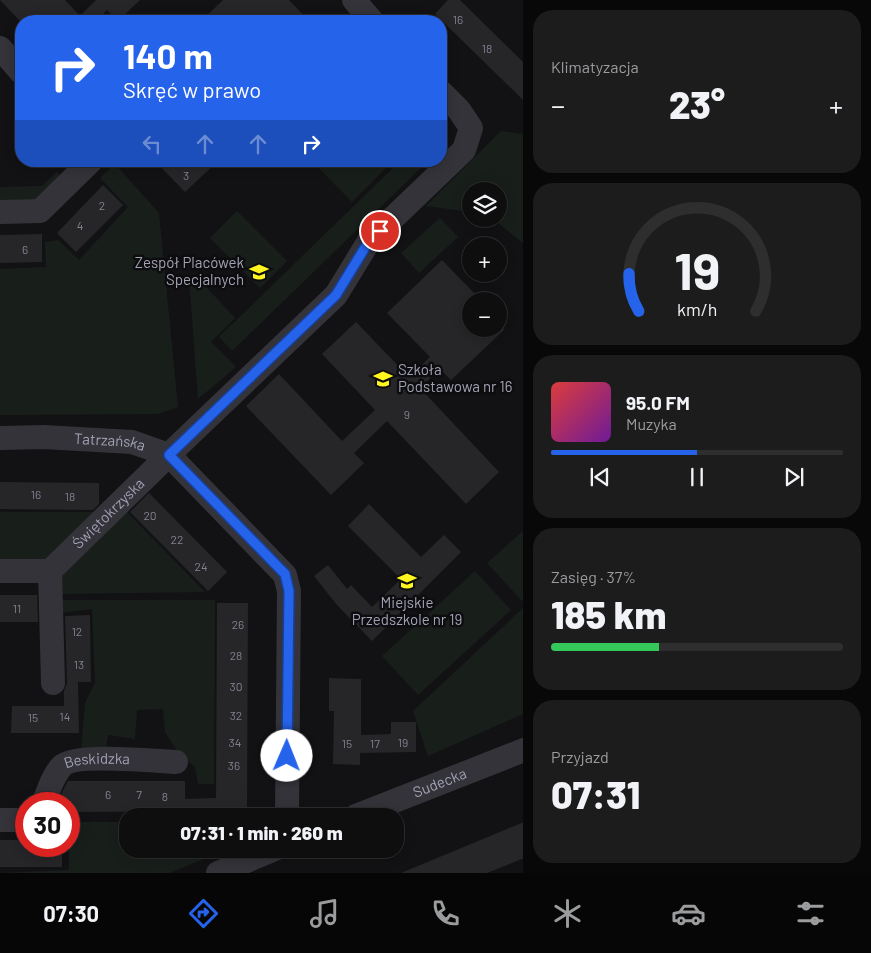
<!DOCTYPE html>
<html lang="pl">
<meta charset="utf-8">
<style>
:root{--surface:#0e0e0f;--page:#1c1c1d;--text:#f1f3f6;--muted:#9b9c9e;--line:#2e2e2f;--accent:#2563eb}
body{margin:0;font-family:Barlow,sans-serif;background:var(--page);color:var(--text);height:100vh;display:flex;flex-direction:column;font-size:19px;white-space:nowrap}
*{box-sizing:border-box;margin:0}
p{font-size:16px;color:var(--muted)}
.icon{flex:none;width:28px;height:28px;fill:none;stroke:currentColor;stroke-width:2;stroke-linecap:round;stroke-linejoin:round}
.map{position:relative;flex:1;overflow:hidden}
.drawer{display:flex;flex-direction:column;gap:10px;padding:10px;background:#080808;width:348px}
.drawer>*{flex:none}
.top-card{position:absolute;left:15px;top:15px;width:432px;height:152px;border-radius:20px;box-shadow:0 2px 12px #0003,0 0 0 1px var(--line);background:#2563eb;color:#fff;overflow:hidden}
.tools{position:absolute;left:462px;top:182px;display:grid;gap:10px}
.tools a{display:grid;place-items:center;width:45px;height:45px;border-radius:50%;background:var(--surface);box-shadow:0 2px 12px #0003,0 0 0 1px var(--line);font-size:25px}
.speed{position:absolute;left:15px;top:792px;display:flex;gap:10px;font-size:25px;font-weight:700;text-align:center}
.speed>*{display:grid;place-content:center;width:65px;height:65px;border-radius:50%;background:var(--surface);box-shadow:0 2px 12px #0003,0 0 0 1px var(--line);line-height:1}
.speed .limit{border:8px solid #d22;background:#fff;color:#111}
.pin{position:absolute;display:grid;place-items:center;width:42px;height:42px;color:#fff;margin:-21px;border:2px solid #fff;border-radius:50%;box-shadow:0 1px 5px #0007}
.me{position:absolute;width:55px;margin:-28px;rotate:1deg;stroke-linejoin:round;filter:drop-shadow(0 0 4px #0008)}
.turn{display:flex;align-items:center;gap:18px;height:105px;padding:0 25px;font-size:22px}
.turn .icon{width:65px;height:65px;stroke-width:2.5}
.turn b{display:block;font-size:35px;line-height:42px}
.lanes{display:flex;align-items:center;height:48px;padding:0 25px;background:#0003;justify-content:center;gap:25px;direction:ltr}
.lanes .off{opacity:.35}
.big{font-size:38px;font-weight:800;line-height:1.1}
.drawer .widget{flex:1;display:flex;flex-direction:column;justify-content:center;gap:8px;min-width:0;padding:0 18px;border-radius:20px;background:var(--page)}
.drawer .dial{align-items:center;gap:0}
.dial svg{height:130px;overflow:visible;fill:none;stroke:var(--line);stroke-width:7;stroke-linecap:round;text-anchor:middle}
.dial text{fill:var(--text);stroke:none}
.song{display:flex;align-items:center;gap:15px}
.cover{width:60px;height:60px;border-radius:8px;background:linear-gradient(135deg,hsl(0 70% 55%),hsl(280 70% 35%))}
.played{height:5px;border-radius:2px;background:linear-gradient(90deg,var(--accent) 50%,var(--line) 50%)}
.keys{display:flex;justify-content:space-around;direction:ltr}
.heat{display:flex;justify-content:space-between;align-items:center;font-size:28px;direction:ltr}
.charge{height:8px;border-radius:4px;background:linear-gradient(90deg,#34c759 37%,var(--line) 0)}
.trip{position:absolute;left:119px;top:808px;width:285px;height:50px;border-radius:20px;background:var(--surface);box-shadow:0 2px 12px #0003,0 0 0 1px var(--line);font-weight:800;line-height:50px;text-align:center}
.menu{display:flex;height:80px;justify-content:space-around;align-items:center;background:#060606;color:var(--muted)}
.menu .icon{width:35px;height:35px}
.menu .selected{color:var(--accent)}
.menu b{font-size:22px;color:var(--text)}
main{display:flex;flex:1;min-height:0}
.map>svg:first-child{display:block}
.green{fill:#181f1b}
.building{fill:#262528}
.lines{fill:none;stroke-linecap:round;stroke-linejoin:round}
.minor{stroke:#333339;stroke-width:24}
.route-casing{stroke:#184099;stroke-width:12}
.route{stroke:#2563eb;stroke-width:9}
.labels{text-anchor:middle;stroke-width:5;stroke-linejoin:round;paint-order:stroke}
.number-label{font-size:12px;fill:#828291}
.poi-label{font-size:15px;fill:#a2a2b5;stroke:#0d0d0f;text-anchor:end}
.street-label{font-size:15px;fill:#a2a2b5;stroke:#0d0d0f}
</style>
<main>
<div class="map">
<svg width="524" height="873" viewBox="0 0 524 873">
<rect width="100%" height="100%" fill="#121214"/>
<g class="green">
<path d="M501 131 523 134V243L493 219H499V191H471V212L426 206Z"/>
<path d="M312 161H393L352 202Z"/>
<path d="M400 161H428L232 351 219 337Z"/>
<path d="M115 164 159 213 178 407 157 414 0 415V269L46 267 45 242 58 240 79 260 128 207 100 178Z"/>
<path d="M57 172 74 188 59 201 0 206V187L42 186Z"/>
<path d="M237 211 287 261 260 288 210 238Z"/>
<path d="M440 218 458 237 419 273 401 253Z"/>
<path d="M196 276 235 318 211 342 236 367 198 399 189 277Z"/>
<path d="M124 509 205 592 58 594V574Z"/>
<path d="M0 512H105L47 567H0Z"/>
<path d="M523 531V602L487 563Z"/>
<path d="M475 571 511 610 418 695 382 656Z"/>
<path d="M62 600H215L214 784H198L195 767 179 754 165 732 163 709 137 710 135 739 108 735 105 752H81L85 703 95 683 92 609 62 613Z"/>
<path d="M523 608V714L428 756 413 711Z"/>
<path d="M69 822H127L128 849H229L169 873H0L69 870Z"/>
</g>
<g class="building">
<path d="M0 0H65L80 16 96 0H140L118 21 107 10 96 21H20Z"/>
<path d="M223 0H289L309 21H201Z"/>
<path d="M448 0H460L524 63V101L435 14Z"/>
<path d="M155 161H218L185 192Z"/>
<path d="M103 185 123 205 76 252 57 233Z"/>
<path d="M42 234V262L0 263V235Z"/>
<path d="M442 260 482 301H471V329H505L451 380 440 369 420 388 499 472 466 504 387 421 354 453 364 463 331 495 246 406 279 374 342 441 375 410 322 354 356 322 409 377 430 357 387 313Z"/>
<path d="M0 482 99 483V504L93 510 0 509Z"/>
<path d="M149 493 227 572 208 591 130 512Z"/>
<path d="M369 504 421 557 444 535 461 552 372 641 337 605 314 576 328 565 347 589 351 585 372 607 401 579 348 526Z"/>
<path d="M0 595H37L38 622H0Z"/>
<path d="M217 603H248L247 811 69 812V804H62V792L68 781H185V799L216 798Z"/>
<path d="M90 615 91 682H78L79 733H11L12 706H64V691L67 683 65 616Z"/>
<path d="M329 678 361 679V735L391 734V722H416V752L360 753V765L333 764 334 711H329Z"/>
<path d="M524 822V858L487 873H401Z"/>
<path d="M0 840H26V846H62V867H0Z"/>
</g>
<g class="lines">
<g class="minor">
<path d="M354 0 372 21"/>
<path d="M0 48 21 72"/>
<path d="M0 212 40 211 91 161"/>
<path id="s1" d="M0 438 44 437 132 442 169 455 285 575 289 591 287 816"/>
<path id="s2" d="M0 571H50L182 442 336 295 369 241 464 150 471 128 459 110 441 92"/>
<path d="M50 571 53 683"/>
<path id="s3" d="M43 804C48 792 53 775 62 766 75 753 156 761 176 762"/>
<path id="s4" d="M356 816 524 750"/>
<path d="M0 820H26"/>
<path d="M218 873 275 849"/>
</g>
</g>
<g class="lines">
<g class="route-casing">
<path id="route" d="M287 756 289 591 285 574 169 455 336 295 369 241 380 231"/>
</g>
<use href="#route" class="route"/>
</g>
<defs>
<g id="school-bare" transform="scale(1.5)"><path d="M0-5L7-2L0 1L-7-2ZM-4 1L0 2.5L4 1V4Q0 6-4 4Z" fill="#fff61f" stroke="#0d0d0f" stroke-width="2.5" paint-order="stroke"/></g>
</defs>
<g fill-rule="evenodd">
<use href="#school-bare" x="259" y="272"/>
<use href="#school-bare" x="383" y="379"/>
<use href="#school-bare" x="407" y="581"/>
</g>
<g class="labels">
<g class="number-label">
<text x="458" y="24">16</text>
<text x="487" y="53">18</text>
<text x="186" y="180">3</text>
<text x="102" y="210">2</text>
<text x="80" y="230">4</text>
<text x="25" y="254">6</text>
<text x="407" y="419">9</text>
<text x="36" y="499">16</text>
<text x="70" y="501">18</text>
<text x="150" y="520">20</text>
<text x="177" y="544">22</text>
<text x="201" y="571">24</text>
<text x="17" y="613">11</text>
<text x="238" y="629">26</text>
<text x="77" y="636">12</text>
<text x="236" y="660">28</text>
<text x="79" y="669">13</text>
<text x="236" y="691">30</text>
<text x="236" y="720">32</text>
<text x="65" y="721">14</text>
<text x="33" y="722">15</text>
<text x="235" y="747">34</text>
<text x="403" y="747">19</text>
<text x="347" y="748">15</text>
<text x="375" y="748">17</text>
<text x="234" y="770">36</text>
<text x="108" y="799">6</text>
<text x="139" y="799">7</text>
<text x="165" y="801">8</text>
</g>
<g class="poi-label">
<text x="244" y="268">Zespół Placówek<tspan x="244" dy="17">Specjalnych</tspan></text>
<text x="398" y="375" text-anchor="start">Szkoła<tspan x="398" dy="17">Podstawowa nr 16</tspan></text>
<text x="407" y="608" text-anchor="middle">Miejskie<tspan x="407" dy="17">Przedszkole nr 19</tspan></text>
</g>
<g class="street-label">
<text dy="5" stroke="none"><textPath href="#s1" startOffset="110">Tatrzańska</textPath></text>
<text dy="5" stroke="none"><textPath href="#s2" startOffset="132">Świętokrzyska</textPath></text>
<text dy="5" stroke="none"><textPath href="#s3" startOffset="79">Beskidzka</textPath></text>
<text dy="5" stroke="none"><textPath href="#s4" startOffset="90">Sudecka</textPath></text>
</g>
</g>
</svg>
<div class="tools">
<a><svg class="icon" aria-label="layers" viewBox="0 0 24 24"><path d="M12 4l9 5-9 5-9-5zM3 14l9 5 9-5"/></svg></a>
<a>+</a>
<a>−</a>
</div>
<div class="speed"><div class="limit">30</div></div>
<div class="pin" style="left:380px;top:231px;background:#d93025"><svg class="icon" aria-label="arrive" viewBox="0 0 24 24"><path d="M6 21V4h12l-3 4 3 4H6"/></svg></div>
<svg class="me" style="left:287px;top:756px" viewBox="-20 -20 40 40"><circle r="19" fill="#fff"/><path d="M0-13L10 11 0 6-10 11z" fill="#2563eb"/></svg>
<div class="trip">07:31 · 1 min · 260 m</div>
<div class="top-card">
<div class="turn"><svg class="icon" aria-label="right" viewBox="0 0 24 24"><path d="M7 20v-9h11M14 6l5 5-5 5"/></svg><div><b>140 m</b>Skręć w prawo</div></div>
<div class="lanes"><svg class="icon off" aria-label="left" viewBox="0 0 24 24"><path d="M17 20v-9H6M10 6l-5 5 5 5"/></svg><svg class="icon off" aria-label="ahead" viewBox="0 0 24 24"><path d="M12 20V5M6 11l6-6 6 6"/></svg><svg class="icon off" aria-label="ahead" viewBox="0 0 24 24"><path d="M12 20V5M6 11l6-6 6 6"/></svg><svg class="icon" aria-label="right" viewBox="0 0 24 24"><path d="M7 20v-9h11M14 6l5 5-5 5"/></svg></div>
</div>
</div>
<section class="drawer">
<div class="widget"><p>Klimatyzacja</p>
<div class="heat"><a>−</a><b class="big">23°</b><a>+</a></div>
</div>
<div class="widget dial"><svg viewBox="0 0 100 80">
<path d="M14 69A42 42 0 1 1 86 69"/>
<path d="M14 69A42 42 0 0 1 8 46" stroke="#2563eb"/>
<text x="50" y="56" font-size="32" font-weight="700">19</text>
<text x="50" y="72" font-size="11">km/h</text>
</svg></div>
<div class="widget">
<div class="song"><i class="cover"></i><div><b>95.0 FM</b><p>Muzyka</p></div></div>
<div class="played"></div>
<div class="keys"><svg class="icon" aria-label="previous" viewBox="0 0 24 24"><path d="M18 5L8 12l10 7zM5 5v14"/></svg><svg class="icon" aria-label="pause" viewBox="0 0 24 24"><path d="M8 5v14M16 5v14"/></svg><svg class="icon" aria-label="next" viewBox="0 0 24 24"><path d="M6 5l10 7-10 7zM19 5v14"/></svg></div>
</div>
<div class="widget"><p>Zasięg · 37%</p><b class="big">185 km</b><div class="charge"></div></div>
<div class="widget"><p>Przyjazd</p><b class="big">07:31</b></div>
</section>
</main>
<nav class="menu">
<b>07:30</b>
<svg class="icon selected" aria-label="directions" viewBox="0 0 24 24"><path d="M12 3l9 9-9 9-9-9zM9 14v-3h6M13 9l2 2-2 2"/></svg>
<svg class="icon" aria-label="music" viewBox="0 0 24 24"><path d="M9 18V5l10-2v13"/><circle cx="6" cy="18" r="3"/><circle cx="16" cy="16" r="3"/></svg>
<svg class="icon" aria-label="phone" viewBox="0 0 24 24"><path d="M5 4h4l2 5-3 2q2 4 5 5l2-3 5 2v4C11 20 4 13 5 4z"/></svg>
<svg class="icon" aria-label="climate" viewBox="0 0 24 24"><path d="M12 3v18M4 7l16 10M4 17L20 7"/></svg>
<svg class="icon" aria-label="car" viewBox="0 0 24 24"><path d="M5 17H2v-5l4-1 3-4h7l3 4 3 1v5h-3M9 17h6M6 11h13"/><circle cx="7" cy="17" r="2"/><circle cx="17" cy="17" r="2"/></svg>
<svg class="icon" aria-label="filters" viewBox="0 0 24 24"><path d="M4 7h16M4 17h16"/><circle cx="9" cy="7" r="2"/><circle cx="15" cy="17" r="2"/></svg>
</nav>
